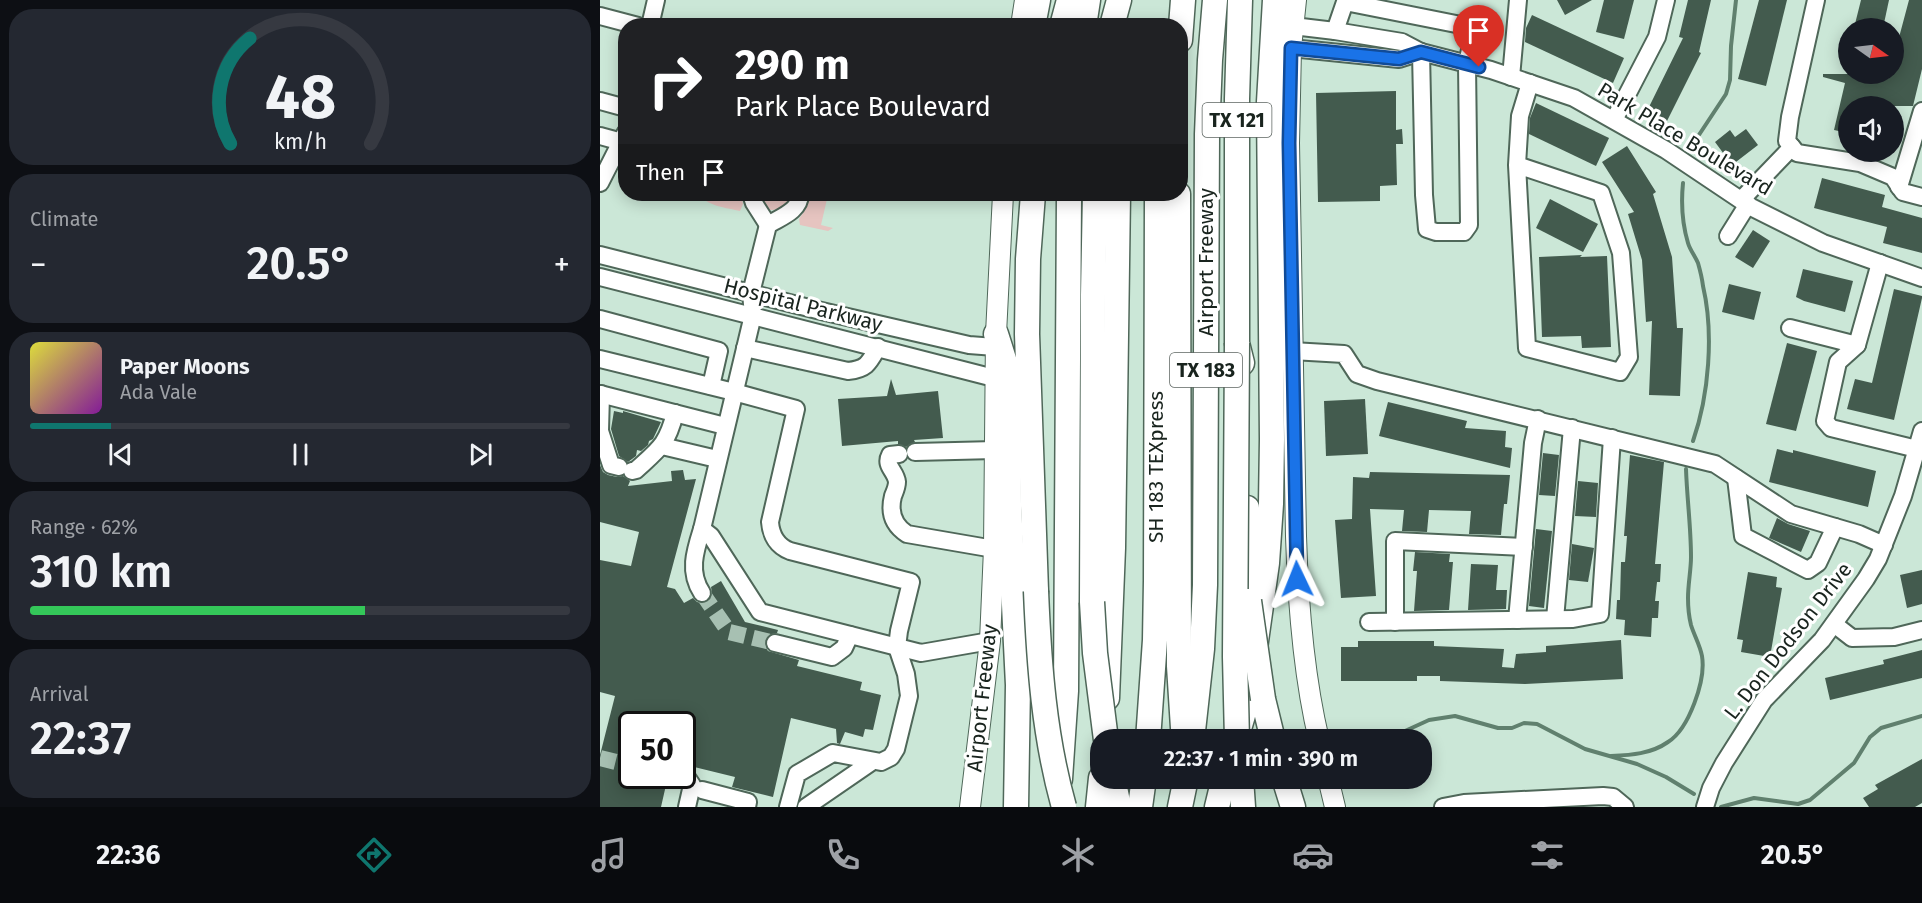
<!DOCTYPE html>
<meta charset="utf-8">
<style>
:root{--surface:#171b24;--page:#242831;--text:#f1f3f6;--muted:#9ea1a6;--line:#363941;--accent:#0f766e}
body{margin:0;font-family:"Fira Sans",sans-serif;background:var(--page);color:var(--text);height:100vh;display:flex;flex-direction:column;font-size:22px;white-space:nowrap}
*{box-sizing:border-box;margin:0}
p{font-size:20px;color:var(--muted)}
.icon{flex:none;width:33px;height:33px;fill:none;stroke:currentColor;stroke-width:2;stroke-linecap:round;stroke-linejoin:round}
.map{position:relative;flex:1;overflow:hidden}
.drawer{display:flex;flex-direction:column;gap:9px;padding:9px;background:#0d0f14;width:600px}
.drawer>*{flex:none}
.top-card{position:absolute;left:18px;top:18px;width:570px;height:183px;border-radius:24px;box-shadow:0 3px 15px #0003;background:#202124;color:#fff;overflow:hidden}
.needle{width:39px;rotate:104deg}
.controls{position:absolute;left:1238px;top:18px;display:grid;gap:12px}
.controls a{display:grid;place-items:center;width:66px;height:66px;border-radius:50%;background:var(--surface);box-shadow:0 3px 15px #0003;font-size:30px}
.speed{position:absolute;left:18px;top:711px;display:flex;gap:12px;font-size:30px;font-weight:700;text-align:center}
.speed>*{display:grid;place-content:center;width:78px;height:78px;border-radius:50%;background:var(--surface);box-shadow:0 3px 15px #0003;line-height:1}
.speed .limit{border:3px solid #111;border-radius:9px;background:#fff;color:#111}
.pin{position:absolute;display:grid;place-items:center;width:51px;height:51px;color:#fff;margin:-62px -26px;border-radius:50% 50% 50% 0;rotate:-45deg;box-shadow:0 0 6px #0007}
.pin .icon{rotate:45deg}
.me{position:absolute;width:66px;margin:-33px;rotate:358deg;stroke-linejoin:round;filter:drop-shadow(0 0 4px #0008)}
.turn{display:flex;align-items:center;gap:21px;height:126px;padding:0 18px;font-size:27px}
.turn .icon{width:78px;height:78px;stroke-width:2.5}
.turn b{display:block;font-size:42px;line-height:51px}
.then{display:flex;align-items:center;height:57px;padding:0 18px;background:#0003;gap:12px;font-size:22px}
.big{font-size:45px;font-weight:600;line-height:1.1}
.drawer .card{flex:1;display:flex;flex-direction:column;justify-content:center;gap:9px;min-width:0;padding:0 21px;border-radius:24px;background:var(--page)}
.drawer .dial{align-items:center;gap:0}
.dial svg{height:156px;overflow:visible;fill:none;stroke:var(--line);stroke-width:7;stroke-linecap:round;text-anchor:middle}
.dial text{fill:var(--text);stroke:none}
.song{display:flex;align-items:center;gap:18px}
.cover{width:72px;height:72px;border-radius:9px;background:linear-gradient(135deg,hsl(60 70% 55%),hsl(290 70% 35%))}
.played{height:6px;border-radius:3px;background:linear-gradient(90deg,var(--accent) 15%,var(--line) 15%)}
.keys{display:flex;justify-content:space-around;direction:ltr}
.heat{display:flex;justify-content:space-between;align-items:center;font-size:33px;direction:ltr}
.charge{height:9px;border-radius:4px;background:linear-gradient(90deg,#34c759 62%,var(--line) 0)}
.trip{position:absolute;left:490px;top:729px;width:342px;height:60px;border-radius:24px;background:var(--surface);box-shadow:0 3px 15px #0003;font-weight:600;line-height:60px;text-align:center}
.tabs{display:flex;height:96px;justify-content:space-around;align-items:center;background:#090b0e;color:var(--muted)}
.tabs .icon{width:42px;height:42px}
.tabs .selected{color:var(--accent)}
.tabs b{font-size:27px;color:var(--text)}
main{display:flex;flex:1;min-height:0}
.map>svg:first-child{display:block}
.green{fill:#e6c4c0}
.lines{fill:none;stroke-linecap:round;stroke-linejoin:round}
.stream{stroke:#60806e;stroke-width:4}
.building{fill:#435b4e}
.minor-tunnel{stroke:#a7c0b2;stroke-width:16;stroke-dasharray:16 8;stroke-linecap:butt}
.minor-casing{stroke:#4f6759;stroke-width:20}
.major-casing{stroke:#4f6759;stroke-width:22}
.highway-casing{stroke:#4f6759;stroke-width:27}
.minor{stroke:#fff;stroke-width:16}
.major{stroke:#fff;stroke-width:20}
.highway{stroke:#fff;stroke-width:24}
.highway-bridge-casing{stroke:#4f6759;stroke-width:27;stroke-linecap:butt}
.highway-bridge{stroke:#fff;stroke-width:24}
.route-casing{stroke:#114b97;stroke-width:15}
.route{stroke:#1a73e8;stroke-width:10}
.labels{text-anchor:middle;stroke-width:6;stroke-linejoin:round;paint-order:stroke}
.shield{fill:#fff;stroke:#5e6662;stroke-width:1.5}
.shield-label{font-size:20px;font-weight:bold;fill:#19241e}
.street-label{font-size:21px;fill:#19241e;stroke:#fff}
</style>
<main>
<section class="drawer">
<div class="card dial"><svg viewBox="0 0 100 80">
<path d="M14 69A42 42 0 1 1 86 69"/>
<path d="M14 69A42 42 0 0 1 24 15" stroke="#0f766e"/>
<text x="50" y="56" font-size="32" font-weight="700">48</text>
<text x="50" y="72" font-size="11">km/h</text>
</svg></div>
<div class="card"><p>Climate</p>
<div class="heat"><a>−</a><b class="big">20.5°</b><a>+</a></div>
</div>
<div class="card">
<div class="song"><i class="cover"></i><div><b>Paper Moons</b><p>Ada Vale</p></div></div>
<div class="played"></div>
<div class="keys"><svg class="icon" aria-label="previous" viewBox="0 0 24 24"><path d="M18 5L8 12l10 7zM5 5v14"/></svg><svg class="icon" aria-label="pause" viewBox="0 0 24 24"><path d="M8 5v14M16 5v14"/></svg><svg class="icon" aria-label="next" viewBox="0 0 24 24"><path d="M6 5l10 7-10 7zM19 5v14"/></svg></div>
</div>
<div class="card"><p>Range · 62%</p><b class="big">310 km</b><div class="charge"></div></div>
<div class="card"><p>Arrival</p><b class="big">22:37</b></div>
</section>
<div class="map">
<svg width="1322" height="807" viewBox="0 0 1322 807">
<rect width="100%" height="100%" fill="#cbe7d7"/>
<g class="green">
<path d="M99 194 113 197 114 194H141L143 204 140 211C128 208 106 206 99 194Z"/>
<path d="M157 194H191L192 198C188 205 178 211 169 210Z"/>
<path d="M209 195 227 199 221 225 233 228 228 231 200 225 199 219 207 207Z"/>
</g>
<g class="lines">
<g class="stream">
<path d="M1089 150 1126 94 1130 80 1131 46 1136 0"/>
<path d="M1083 183C1081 203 1082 223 1088 243 1090 250 1095 256 1098 263 1100 270 1102 278 1103 286 1114 333 1109 395 1093 441"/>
<path d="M791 740 805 731 829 720 855 716 898 728H912L924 723 937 724 985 749 1037 764 1066 777 1094 794"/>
<path d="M1011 756C1031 755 1051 754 1068 742 1089 729 1106 680 1102 656 1100 645 1094 635 1091 625 1089 617 1088 606 1088 598 1088 584 1091 570 1091 557 1091 527 1087 499 1086 469"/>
<path d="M1121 807 1154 798 1198 804 1210 800 1254 763 1270 737 1281 728 1322 716"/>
</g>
</g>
<g class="building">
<path d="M957 0H992L965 15Z"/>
<path d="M1004 0H1034L1024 39 996 32Z"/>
<path d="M1088 0H1111L1099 52 1101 53 1067 121 1047 111 1083 38 1079 37Z"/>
<path d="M1159 0H1187L1166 86 1138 79Z"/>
<path d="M1261 0H1289L1283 28H1254Z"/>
<path d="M1309 0H1322V69L1313 106H1248V133L1234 130 1245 83 1223 77V74H1272V75L1288 79 1290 74H1293V60Z"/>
<path d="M932 15 1024 58 1013 83 925 42 926 28Z"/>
<path d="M796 91V130L802 129 803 144H796L797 185 780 186V201L718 202 716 93Z"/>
<path d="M936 103 1009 138 996 166 929 134 930 118Z"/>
<path d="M1146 129 1158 145 1132 165 1115 142 1130 130 1135 137Z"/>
<path d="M1027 146 1056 192 1053 194 1072 257 1077 328H1083L1080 396 1049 395 1052 321 1046 322 1042 260 1028 214 1034 212 1002 162Z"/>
<path d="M1222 178 1285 195 1282 207 1322 218V253L1283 243 1287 227 1214 208Z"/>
<path d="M950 199 998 224 983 252 936 228Z"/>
<path d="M1153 230 1170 241 1153 268 1135 257Z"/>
<path d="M982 255 980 257 1007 256 1011 347 982 348 981 336 942 337 939 257Z"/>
<path d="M1203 269 1253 281 1245 312 1204 301 1196 297Z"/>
<path d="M1129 284 1161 292 1154 320 1122 312Z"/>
<path d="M1294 289 1322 296V298L1294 420 1247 409 1255 379 1272 383Z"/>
<path d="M1187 343 1217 351 1196 431 1166 424Z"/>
<path d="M291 379 296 395 338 391 343 438 314 440 315 442 306 447 298 444V441L242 446 238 399 287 396Z"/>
<path d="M765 399 768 454 726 456 724 401Z"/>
<path d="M788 402 867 421 865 428 906 431 905 447 912 448 910 468 779 436Z"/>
<path d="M14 411 23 413V411L61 422 53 439 49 441 48 445 41 451 37 450 36 456 28 462 19 456 11 429Z"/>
<path d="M1177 449 1193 453V450L1276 471 1268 507 1169 482Z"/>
<path d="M943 453 959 455 955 496 939 495Z"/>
<path d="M1030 455 1064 462 1055 564H1061L1060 582H1057L1055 601H1059L1058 618H1052L1051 637 1024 635 1025 620 1016 619 1017 600H1020L1021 562H1025L1027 536H1024Z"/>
<path d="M0 465 3 472 8 475 17 477 23 476 30 481 28 486 72 481 71 471 83 470 85 480 96 479 67 587 75 589 84 603 93 598 97 602 102 603 108 602 111 598 112 593 111 587 121 581 145 622 178 630 177 633 168 635 165 640V646L168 651 199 660 197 666 262 682 260 690 281 695 273 730 265 729 263 737 245 732 240 744 237 743 236 729 191 718 173 797 132 787 135 777 82 764V724H32V776H52L51 777 62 780 66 785 61 807H0V755L15 696 0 692V560L31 566 39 532 0 522Z"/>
<path d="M770 472 910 475 907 504H904L901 535 869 534 871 511 829 510 827 532 802 531 804 510 770 509 776 596 741 598 735 520 752 519 753 477 769 478Z"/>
<path d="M978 481 998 483 996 517 975 516Z"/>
<path d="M1177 518 1188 524 1210 531 1201 552 1169 538Z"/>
<path d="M936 529 952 531 944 608 929 606Z"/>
<path d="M972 544 994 548 988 582 969 580Z"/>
<path d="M815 552 850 554 849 562H853L849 610 814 611 817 571H813Z"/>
<path d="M871 564 898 565 896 590H907L906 609 868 610Z"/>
<path d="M1322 570V604L1307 608 1300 575Z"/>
<path d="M1148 572 1177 577 1176 587 1182 588 1170 657 1141 652 1143 640 1137 639Z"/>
<path d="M1021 640 1023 679 925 684 840 681V676H817V681H741V647H758V641H834V646L904 649 902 667 914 668 916 654 946 652V646Z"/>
<path d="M1322 650V678L1230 700 1225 678 1284 664 1283 660Z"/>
<path d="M1322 759V803L1315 807H1269L1263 798 1278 789 1275 785Z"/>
</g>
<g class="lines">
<g class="minor-tunnel">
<path d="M102 593 129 632 175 643"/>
<path d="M0 758 32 766"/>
</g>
<g class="minor-casing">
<g id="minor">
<path d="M1216 0 1190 117 1187 141 1197 153 1260 163 1293 177 1303 192 1322 197"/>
<path d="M0 16 38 26"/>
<path d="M50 26 56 0"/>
<path d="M693 26 735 31 802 42 821 52 891 70 974 98 1066 150 1151 207 1223 243 1322 278"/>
<path d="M735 31 745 2 861 25 872 40 867 64 869 225 864 232H836L827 229 824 195 821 52"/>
<path d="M691 48 799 59 821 52"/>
<path d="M911 77 918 0"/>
<path d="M0 101 26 108"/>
<path d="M1014 120 1057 37 1066 0"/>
<path d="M0 136 22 142"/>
<path d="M917 165 1001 193 1021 253 1029 357 1020 372 927 348 917 165 920 116 930 83"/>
<path d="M0 183 26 132"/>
<path d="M1299 187 1322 111"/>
<path d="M151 194 154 203 168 225"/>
<path d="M200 194C200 211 181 217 168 225L151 293 153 315 102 529 111 536 160 612 321 653 390 641"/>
<path d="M1141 200 1192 147"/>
<path d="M1128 236 1148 204"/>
<path d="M0 255 217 310 369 345 395 347"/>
<path d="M1280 263 1257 345 1238 362 1225 421 1231 428 1317 449"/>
<path d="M0 277 394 378"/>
<path d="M0 319 119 351 111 386"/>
<path d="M1190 328 1257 345"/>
<path d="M145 348 248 371C267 369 269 363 278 347"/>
<path d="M692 351 744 354 757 374 777 381 1115 464 1191 514 1259 534 1284 545"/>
<path d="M0 359 134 392 196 409 170 522C171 535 177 546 190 551L311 582 299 631 297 647 306 674 309 696 296 749 291 757 281 762 233 753 197 774 188 807"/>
<path d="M0 394 125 426"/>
<path d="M1 394 0 431 11 465 19 467"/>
<path d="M62 446 117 459"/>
<path d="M315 452 395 450"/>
<path d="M299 454 290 455C284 466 296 471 297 482 297 487 295 491 293 496 289 512 293 525 307 534L394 549"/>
<path d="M32 471 36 470C59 449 67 445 75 413"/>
<path d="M1136 478 1143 536C1165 547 1186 559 1208 570L1218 563 1235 527"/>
<path d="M102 593C88 572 95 551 102 529"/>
<path d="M955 619 972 428"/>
<path d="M917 620 933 443 938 419"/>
<path d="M769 622 973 619 1000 614 1012 438"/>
<path d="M795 622V541L924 547"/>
<path d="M1234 624 1252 638 1294 637 1322 630"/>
<path d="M175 643 232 657 244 648 250 635"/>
<path d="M72 776 88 779 92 785 87 807"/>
<path d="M102 790 148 802 147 807"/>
<path d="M206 807 273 761"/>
<path d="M843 807 864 803 1003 796 1013 797 1025 807"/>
<path d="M1105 807 1111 788 1124 763 1164 700 1222 640 1266 579 1278 559 1303 496 1322 431"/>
</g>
</g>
<g class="major-casing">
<g id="major">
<path d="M696 0 691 48 689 143 696 536C698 604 703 673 719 740"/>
<path d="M421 26 425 0"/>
<path d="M728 778 735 807"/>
<path d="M370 807 390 641 394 549 396 334 403 194"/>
</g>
</g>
<g class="highway-casing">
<g id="highway">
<path d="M640 0 637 99V343L642 363"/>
<path d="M433 26 438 0"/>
<path d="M462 26 469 0"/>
<path d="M484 26 488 0"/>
<path d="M512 26 519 0"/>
<path d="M580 40 583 0"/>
<path d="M433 194 428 259 427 334 436 591"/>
<path d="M578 194 579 666 583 728"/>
<path d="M396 334 408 372 409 504 418 685 416 807"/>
<path d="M647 508 649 601"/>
<path d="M492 602 493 295 495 194"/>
<path d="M507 698 513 548 518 194"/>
<path d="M663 699 673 740"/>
<path d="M639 729 648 698 667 563 671 504 672 439 669 102 675 0"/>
<path d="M548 740 555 640 556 581 557 194"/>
<path d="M592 740 602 649 605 585 607 134 610 60 615 0"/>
<path d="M513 778 519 807"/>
<path d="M641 778 643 807"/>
<path d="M684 778 693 807"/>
<path d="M460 779 466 691 469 194"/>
<path d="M498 807 501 778"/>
<path d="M540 807 544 778"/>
<path d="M580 807 586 778"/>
<path d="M617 807 624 778"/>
</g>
</g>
<use href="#minor" class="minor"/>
<use href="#major" class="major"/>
<use href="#highway" class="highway"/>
<g class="highway-bridge-casing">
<g id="highway-bridge">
<path d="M637 343 635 657 637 740"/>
<path d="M436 591C439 664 444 736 464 807"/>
<path d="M649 601 663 699"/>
<path d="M492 602 495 653 506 740"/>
</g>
</g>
<use href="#highway-bridge" class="highway-bridge"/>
</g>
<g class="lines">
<g class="route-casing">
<path id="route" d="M697 579 689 143 691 48 799 59 821 52 879 67"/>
</g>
<use href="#route" class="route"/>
</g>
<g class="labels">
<g class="shield">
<rect x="602.5" y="103" width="69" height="34" rx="4.5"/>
<rect x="570" y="353" width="72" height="34" rx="4.5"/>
</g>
<g class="shield-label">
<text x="637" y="127">TX 121</text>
<text x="606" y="377">TX 183</text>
</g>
<g class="street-label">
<text transform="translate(1085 139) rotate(31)" y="7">Park Place Boulevard</text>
<text transform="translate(606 262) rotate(-90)" y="7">Airport Freeway</text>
<text transform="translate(203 305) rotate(14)" y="7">Hospital Parkway</text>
<text transform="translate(556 467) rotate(-90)" y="7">SH 183 TEXpress</text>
<text transform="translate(1188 641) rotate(-52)" y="7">L. Don Dodson Drive</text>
<text transform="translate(382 698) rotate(-84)" y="7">Airport Freeway</text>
</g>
</g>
</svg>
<div class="controls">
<a><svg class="needle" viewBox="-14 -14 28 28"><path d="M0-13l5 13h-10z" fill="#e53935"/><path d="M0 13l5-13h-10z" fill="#9ea1a6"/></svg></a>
<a><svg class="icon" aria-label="sound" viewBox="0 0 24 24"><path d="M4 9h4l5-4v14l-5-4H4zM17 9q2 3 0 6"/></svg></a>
</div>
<div class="speed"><div class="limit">50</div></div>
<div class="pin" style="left:879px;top:67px;background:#d93025"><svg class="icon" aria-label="arrive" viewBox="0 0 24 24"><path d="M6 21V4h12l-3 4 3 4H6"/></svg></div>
<svg class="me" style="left:697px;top:579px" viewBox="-20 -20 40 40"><path d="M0-17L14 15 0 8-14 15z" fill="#1a73e8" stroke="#fff" stroke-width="4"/></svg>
<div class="trip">22:37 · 1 min · 390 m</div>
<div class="top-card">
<div class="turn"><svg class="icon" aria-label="right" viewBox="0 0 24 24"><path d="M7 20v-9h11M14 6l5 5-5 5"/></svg><div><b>290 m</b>Park Place Boulevard</div></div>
<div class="then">Then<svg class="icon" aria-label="arrive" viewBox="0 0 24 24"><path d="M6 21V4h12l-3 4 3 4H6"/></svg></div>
</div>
</div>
</main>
<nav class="tabs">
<b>22:36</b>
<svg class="icon selected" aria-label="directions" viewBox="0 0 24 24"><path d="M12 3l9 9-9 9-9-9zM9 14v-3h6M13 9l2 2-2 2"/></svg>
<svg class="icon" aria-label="music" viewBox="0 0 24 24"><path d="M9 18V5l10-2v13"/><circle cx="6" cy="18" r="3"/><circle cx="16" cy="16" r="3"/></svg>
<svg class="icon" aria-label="phone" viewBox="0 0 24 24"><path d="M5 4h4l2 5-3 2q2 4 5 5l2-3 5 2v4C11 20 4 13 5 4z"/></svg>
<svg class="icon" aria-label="climate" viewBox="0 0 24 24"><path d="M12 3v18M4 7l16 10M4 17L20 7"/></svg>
<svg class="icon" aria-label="car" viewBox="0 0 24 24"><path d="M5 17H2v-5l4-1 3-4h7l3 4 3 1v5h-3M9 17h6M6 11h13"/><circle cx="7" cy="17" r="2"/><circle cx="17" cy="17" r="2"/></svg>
<svg class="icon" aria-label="filters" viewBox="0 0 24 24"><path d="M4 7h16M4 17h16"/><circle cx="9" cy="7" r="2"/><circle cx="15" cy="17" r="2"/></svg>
<b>20.5°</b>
</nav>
